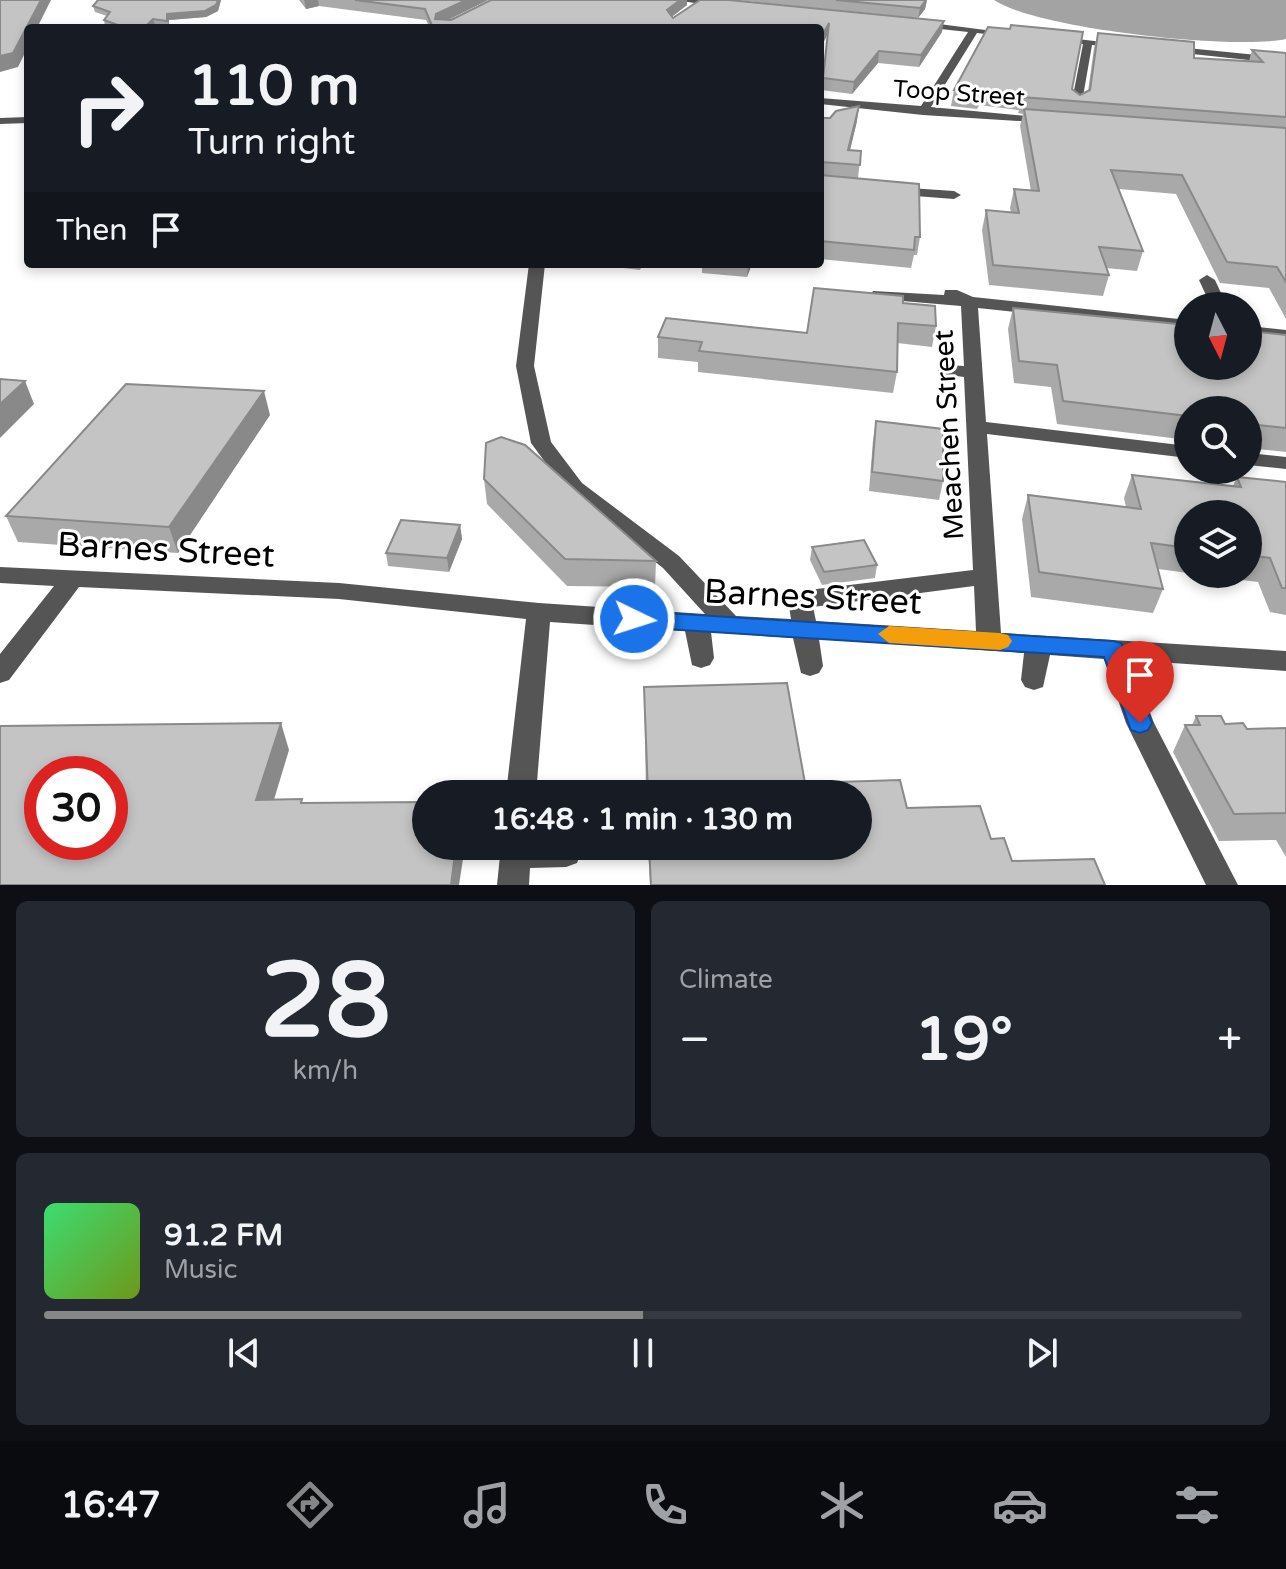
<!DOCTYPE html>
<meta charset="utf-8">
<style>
:root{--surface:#171b24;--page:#242831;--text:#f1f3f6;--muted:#9ea1a6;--line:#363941;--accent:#858687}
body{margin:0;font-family:"Varela Round",sans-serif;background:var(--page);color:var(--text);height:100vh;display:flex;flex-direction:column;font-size:30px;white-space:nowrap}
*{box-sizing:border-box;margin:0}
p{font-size:26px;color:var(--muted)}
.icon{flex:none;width:44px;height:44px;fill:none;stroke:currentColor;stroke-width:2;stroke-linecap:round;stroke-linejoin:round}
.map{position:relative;height:885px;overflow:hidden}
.drawer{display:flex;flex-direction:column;gap:16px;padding:16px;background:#0d0f14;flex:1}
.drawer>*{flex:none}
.banner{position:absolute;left:24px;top:24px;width:800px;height:244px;border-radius:8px;box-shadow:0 4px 12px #0003;background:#171b24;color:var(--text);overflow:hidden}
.needle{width:52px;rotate:174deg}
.tools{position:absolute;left:1174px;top:292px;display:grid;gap:16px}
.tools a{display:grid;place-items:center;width:88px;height:88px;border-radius:50%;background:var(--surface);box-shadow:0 4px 12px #0003;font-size:40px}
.speed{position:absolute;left:24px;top:756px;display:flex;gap:16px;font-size:40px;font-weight:700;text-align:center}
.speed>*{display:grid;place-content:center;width:104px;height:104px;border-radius:50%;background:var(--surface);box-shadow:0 4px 12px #0003;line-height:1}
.speed .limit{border:12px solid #d22;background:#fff;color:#111}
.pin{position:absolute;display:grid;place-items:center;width:68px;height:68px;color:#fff;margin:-82px -34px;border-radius:50% 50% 50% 0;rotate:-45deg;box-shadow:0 0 8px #0007}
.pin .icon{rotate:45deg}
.me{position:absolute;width:88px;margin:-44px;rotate:94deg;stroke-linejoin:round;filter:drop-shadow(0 0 6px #0008)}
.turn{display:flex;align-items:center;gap:28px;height:168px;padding:0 32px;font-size:36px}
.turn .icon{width:104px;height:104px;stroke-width:2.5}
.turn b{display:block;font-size:56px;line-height:68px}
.then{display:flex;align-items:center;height:76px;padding:0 32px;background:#0003;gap:16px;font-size:30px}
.big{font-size:60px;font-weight:700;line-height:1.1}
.drawer .tile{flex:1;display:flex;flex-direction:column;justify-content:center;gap:12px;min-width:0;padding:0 28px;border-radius:12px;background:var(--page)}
.drawer .dial{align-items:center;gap:0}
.dial b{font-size:104px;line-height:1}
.song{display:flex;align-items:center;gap:24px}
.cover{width:96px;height:96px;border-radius:12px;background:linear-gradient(135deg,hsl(140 70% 55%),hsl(80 70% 35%))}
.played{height:8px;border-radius:4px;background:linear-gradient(90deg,var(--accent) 50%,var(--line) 50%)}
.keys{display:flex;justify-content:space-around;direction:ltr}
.heat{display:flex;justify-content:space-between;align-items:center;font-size:44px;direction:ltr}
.drawer .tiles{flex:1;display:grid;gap:16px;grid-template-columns:1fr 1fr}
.tile:last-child{grid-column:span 2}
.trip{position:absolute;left:412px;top:780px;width:460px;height:80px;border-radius:40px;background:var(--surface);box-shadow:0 4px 12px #0003;font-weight:700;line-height:80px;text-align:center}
.tabs{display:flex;height:128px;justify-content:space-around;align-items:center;background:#090b0e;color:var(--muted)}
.tabs .icon{width:56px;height:56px}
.tabs .active{color:var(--accent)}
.tabs b{font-size:36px;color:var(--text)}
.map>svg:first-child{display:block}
.water{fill:#a3a3a3}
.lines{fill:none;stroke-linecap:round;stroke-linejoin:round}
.minor{fill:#555;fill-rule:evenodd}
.wall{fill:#a9a9a9}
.shaded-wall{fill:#898989}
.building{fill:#c4c4c4;stroke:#898989;stroke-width:2;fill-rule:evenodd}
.route{fill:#1a73e8;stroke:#114b97;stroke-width:2}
.slow{fill:#f59e0b}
.labels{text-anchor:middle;stroke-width:6;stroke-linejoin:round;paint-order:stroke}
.far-street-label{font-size:24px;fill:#000;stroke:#fff}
.street-label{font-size:28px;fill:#000;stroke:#fff}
.near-street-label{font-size:34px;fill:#000;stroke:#fff}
</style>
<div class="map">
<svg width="1286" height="885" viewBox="0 0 1286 885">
<rect width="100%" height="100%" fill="#fff"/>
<path class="water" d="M994 0H1286V39C1234 50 1037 29 994 0Z"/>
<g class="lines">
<g class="minor">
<path d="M676 0H703L729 5 725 8Z"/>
<path d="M916 21 1016 34 1011 37 977 33 931 107 1047 118 1053 121 1051 123 923 115 820 104V98L921 106 968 32 913 26Z"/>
<path d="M1052 36 1128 45 1123 48 1092 45 1081 108 1071 106 1083 44 1055 41Z"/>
<path d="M1167 46 1286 58V64L1164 51Z"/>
<path d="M28 117V123L0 124V118Z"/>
<path d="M894 187 954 191 961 195 954 199 889 194V188Z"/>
<path d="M529 264H545L534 366 551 442 582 483 679 556 736 616 791 619 788 600 791 594 800 591 973 570 964 377 941 374 938 370 947 365 964 366 961 306 879 299 871 294 873 291 944 295 945 290H957L973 297 1188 320V330L978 308 986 422 1188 446V458L987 434 1001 633 1286 651V671L1130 660 1154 723 1238 885H1206L1126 723 1104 659 1050 655 1043 687 1034 690 1025 687 1021 680 1024 653 819 639 823 666 819 673 810 676 801 673 793 638 711 632 714 658 710 665 701 668 692 665 685 631 550 622 536 794H506L526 619 339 599 79 587 9 680 0 683V654L54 586 0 583V567L339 583 539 603 705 614 663 568 568 493 531 443 516 366ZM974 586 976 631 816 621 813 607Z"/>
<path d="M1207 275 1215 280 1227 306H1211L1199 280Z"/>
<path d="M1248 326 1286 330V340L1248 336Z"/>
<path d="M1248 453 1286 457V469L1248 465Z"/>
<path d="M501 846H578L581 853 577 863 566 867 530 868 529 885H497Z"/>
</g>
</g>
<g class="wall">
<path d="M98 0H221L218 11 206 17 169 20V27L155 25 152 28H111L105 26 104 20 107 16 95 12 93 6Z"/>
<path d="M299 0H488L449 19 687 5 672 17 673 18 942 32 919 67 878 63 852 94 821 90 828 34 820 28H430L426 20 319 6 306 9Z"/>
<path d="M735 0H927L925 9 918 18Z"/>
<path d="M988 27 1080 95 1088 91 1094 48 1098 33 1194 58 1249 61 1252 50 1286 53V319L1269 288 1220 283 1176 194 1119 189 1143 251 1137 271 1106 268 1109 275 1103 296 989 285 982 230 986 210 1011 212 1010 208 1014 189 1031 191 1020 126 1023 114 1018 113 1019 110 979 105 977 109 951 106 954 90Z"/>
<path d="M820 118 857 121 850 150 861 151 858 178 920 237 917 255H914L911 268 820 259Z"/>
<path d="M591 264H643L640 270Z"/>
<path d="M702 264H752L747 277 702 273Z"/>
<path d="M903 303 936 326 932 347 897 343V372L893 393 698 372V362L658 358V337L807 333Z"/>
<path d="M1013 308 1286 335V452L1248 448V410H1188V440L1057 424 1051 387 1014 383 1008 329Z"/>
<path d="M270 415 178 553 18 542 6 516Z"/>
<path d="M876 421 943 481 939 500 869 491 873 440Z"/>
<path d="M1132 475 1233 486 1237 477 1286 482V615L1270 612 1258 582 1193 574H1248V514H1188V573L1158 569 1163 589 1153 613 1031 597 1022 519 1028 495 1126 507 1124 498Z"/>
<path d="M484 479 656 561 655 587 567 586 487 504Z"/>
<path d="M460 525 462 539 449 572 388 566 386 553Z"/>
<path d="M812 547 877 565 875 578 822 585 810 560Z"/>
<path d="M787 683 805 783 900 780 907 808 980 806 991 839 1004 838 1012 861 1094 859 1105 885H650L648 846H858V794H646L644 687Z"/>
<path d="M1196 716 1247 729 1286 728V857L1276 840 1219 841 1173 752 1185 725H1192Z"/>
</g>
<g class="shaded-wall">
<path d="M41 0H51L37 28H28V47L18 67 0 72V56Z"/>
<path d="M218 0H221L218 11 206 17 169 20V27L167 14Z"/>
<path d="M304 0H318L319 6 306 9Z"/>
<path d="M466 0H488L438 25 435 19 436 14Z"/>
<path d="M680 0H687V5L667 20V10Z"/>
<path d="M927 0 925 9 918 18 920 8Z"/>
<path d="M153 19 155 25 152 28H144Z"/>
<path d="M944 21 942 32 919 67 921 55Z"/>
<path d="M829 23 828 34 820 49V40Z"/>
<path d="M879 51 878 63 852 94 854 82Z"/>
<path d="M859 106 857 121 846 166 848 150Z"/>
<path d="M748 264H752L747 277Z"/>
<path d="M25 381 34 404 0 438V404Z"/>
<path d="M264 391 270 415 178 553 169 527Z"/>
<path d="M460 525 462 539 449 572 447 558Z"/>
<path d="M281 723 289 750 266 826 256 800Z"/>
<path d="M456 846H465L459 885H451Z"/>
</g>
<g class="building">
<path d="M0 0H41L13 53 0 56Z"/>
<path d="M98 0H218L216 5 205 11 167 14V21L153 19 144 28H126L104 20 110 12 93 6Z"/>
<path d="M355 0H466L436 14 435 19 451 20 491 0H680L667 10 673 18 700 0H729L944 21 921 55 879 51 854 82 823 78 829 23 820 40V28H433L425 9Z"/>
<path d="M836 0H926L920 8Z"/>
<path d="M1011 25 1083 32 1072 89 1080 95 1090 90 1098 33 1194 42V58L1263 62 1252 50 1286 53V117L1021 97 1022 94 982 89 980 93 954 90 988 27 1010 29Z"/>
<path d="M859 106 848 150 861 151 860 165 822 162 820 172V153L822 142 820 140V118H830L836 111Z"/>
<path d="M1024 109 1286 128V282L1277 267 1227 262 1182 175 1111 170 1143 251 1099 247 1109 275 993 265 986 210 1019 213 1014 189 1039 191Z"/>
<path d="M820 175 919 184 920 237H915L914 250 820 241Z"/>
<path d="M814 288 903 296V303L935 306 936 326 898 323 897 372 699 351 702 342 658 337 666 318 807 333Z"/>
<path d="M1013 308 1188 325V366H1248V331L1286 335V428L1248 424V410H1188V416L1063 401 1057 365 1019 361Z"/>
<path d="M0 379 25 381 0 404Z"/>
<path d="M126 384 264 391 169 527 6 516Z"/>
<path d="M876 421 943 429V481L872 472Z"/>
<path d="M501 437 525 445 656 561 565 559 484 479 486 443Z"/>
<path d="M1132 475 1241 487 1237 477 1286 482V588H1282L1270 558 1248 555V514H1188V548L1151 543 1163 589 1039 572 1028 495 1141 509Z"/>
<path d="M401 520 460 525 447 558 386 553Z"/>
<path d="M864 540 877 565 824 572 812 547Z"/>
<path d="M787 683 805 783 900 780 907 808 980 806 991 839 1004 838 1012 861 1094 859 1105 885H651L649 846H858V794H648L644 687Z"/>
<path d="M1196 716H1221L1225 724 1243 723 1247 729 1286 728V813L1234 814 1185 725H1200Z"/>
<path d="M281 723 256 800 302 799 301 803 426 802V846H456L451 885H0V726ZM42 774H110V842H42Z"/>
</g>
<path class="route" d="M634 611 1113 641 1121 643 1124 649 1152 723 1148 730 1140 733 1131 730 1104 657 634 627 623 619Z"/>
<path class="slow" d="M889 626 1000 633 1008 635 1012 641 1008 647 1000 650 889 643 878 634Z"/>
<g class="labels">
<g class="far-street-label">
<text transform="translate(959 93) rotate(4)" y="8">Toop Street</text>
</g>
<g class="street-label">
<text transform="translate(948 435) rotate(-93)" y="10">Meachen Street</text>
</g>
<g class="near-street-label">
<text transform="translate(166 549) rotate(3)" y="12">Barnes Street</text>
<text transform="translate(813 596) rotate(3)" y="12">Barnes Street</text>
</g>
</g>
</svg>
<div class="tools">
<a><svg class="needle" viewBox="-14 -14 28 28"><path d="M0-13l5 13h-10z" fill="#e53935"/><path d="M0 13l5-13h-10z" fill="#9ea1a6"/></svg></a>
<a><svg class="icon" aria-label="search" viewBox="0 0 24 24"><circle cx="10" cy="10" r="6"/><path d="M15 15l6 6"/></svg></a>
<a><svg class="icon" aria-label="layers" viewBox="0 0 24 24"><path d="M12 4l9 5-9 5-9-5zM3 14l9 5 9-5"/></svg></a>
</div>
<div class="speed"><div class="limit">30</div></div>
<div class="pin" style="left:1140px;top:723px;background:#d93025"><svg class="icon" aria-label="arrive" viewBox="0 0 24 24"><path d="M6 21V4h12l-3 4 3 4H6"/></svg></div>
<svg class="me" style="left:634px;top:619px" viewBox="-20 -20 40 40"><circle r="17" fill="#1a73e8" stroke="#fff" stroke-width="3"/><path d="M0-11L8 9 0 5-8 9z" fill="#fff"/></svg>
<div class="trip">16:48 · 1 min · 130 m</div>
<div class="banner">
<div class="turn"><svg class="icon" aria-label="right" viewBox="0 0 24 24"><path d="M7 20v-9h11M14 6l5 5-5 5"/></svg><div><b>110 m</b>Turn right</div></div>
<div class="then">Then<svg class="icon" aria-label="arrive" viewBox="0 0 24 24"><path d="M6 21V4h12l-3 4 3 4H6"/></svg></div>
</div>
</div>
<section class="drawer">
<div class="tiles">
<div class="tile dial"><b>28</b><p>km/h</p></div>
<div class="tile"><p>Climate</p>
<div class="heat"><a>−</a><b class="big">19°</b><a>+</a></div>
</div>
<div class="tile">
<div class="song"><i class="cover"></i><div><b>91.2 FM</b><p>Music</p></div></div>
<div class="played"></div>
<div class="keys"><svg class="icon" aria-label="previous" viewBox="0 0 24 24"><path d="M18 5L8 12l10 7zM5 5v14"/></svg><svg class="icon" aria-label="pause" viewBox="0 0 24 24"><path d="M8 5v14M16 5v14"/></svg><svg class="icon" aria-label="next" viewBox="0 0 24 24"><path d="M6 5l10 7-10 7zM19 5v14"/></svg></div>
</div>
</div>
</section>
<nav class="tabs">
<b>16:47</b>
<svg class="icon active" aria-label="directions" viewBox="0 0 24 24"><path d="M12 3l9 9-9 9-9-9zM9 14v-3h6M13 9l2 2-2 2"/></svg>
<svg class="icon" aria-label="music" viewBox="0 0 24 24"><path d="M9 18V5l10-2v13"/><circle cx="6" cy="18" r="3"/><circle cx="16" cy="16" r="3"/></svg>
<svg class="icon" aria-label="phone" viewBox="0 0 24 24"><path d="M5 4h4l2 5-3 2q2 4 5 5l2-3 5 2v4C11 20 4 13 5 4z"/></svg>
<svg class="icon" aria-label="climate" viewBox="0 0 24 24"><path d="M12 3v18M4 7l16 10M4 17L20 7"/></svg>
<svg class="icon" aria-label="car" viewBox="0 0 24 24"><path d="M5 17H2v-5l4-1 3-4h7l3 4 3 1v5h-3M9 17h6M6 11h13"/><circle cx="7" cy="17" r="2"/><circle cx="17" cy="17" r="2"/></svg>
<svg class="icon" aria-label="filters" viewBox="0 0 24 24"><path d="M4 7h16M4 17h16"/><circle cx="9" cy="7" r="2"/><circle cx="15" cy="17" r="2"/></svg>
</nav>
